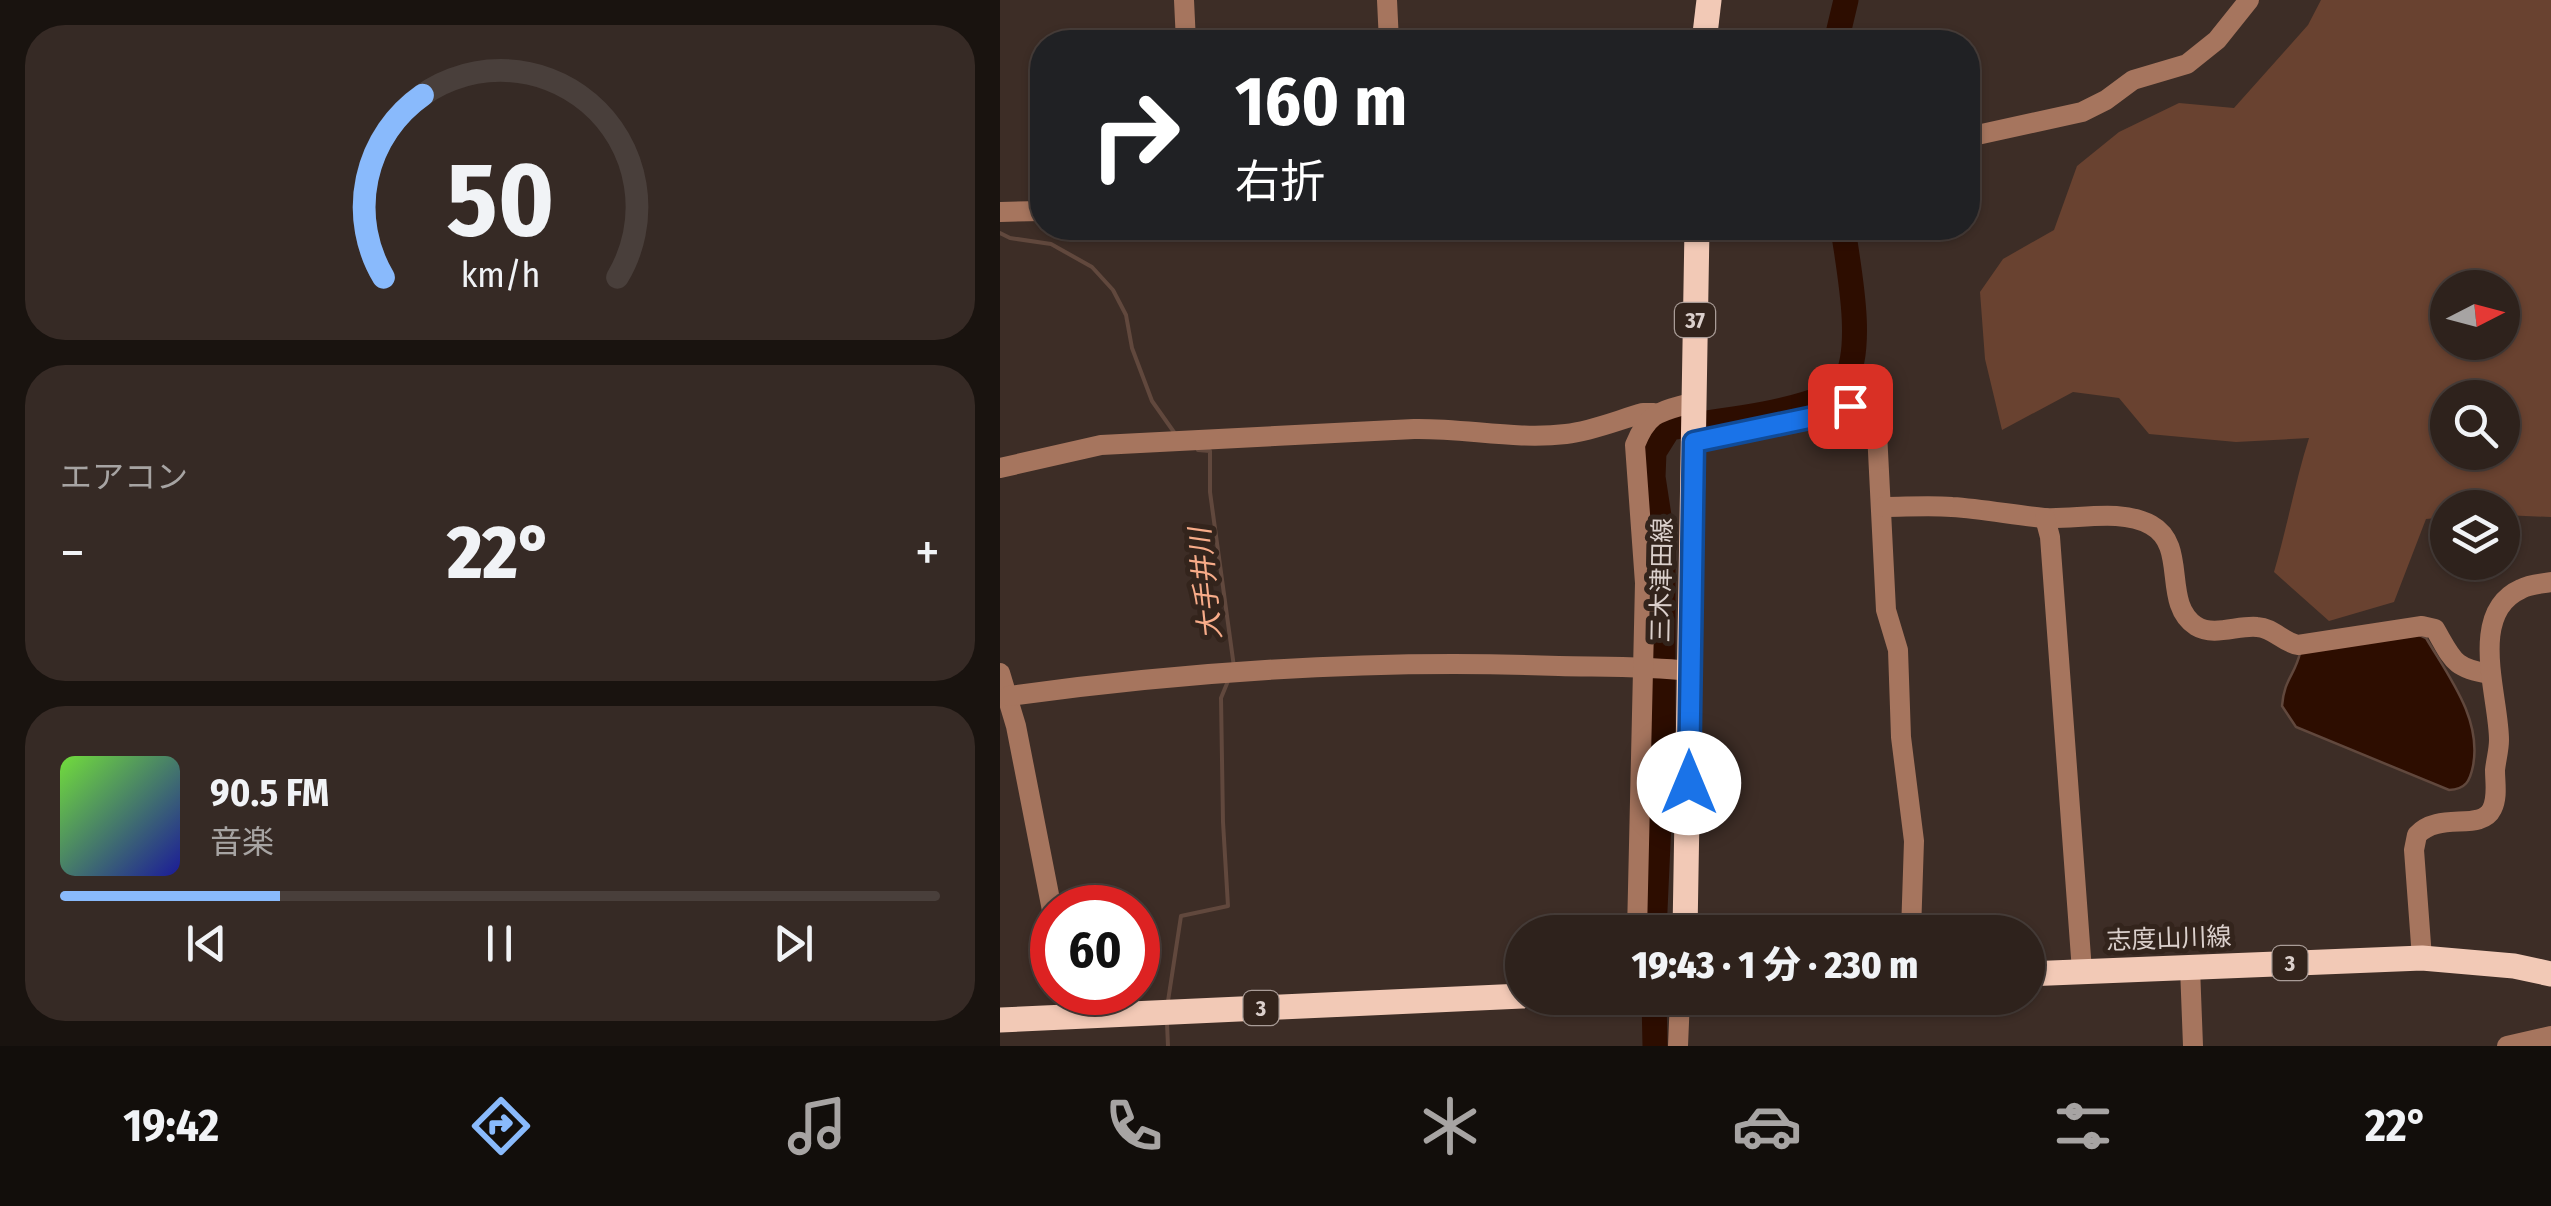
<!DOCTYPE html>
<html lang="ja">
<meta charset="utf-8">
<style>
:root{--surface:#2e221c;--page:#362a25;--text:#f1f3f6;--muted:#a7a4a3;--line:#493f3b;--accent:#89bafc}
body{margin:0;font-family:"Fira Sans Condensed","Noto Sans JP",sans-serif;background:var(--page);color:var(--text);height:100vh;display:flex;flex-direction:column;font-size:38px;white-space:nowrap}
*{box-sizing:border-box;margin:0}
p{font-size:32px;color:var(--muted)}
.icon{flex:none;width:55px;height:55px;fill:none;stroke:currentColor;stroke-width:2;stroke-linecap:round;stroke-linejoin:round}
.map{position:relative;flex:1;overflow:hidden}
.panel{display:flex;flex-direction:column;gap:25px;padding:25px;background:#19130f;width:1000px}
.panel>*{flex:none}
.hud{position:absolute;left:30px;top:30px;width:950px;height:210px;border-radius:40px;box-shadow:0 2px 8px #0004,0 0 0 2px var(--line);background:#202124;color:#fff;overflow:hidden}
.needle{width:65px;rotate:84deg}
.controls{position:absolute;left:1430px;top:270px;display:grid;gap:20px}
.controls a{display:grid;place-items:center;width:90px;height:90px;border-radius:50%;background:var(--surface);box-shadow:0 2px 8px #0004,0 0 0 2px var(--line);font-size:50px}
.speed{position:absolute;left:30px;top:885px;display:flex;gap:20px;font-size:50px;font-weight:700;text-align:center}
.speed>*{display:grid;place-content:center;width:130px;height:130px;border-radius:50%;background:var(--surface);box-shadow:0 2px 8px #0004,0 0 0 2px var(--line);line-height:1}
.speed .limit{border:15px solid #d22;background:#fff;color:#111}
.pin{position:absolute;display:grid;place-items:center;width:85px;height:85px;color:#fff;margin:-42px;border-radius:20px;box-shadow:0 5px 15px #0006}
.me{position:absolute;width:110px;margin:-55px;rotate:0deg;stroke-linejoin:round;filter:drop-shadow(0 0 8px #0008)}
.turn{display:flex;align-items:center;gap:35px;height:210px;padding:0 40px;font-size:45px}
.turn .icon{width:130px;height:130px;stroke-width:2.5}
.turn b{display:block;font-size:70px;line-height:85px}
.big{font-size:75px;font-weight:800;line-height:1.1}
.panel .tile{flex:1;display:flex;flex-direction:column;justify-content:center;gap:15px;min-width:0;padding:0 35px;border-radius:40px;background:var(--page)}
.panel .dial{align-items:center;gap:0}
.dial svg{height:260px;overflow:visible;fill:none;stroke:var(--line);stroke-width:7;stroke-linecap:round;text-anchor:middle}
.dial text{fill:var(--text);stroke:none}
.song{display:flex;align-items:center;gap:30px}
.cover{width:120px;height:120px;border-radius:15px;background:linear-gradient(135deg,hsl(100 70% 55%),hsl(240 70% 35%))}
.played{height:10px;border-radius:5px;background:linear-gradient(90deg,var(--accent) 25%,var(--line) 25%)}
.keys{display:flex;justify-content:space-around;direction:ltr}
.heat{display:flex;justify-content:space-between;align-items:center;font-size:55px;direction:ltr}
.trip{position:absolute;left:505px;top:915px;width:540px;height:100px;border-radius:50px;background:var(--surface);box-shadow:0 2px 8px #0004,0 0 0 2px var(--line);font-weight:800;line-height:100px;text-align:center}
.tab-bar{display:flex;height:160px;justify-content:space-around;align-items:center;background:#120e0b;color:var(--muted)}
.tab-bar .icon{width:70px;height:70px}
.tab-bar .active{color:var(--accent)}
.tab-bar b{font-size:45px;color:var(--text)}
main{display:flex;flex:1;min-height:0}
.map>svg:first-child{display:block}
.green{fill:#694230;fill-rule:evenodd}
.water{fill:#2d0d00;stroke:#61483d;stroke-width:2.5}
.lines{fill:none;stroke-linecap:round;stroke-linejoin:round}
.stream{stroke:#61483d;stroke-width:4}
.river{stroke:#2d0d00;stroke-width:25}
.minor{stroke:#a6755e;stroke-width:20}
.major{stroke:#f2c9b6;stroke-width:25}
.route-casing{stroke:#114b97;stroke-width:25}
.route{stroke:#1a73e8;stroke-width:18}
.labels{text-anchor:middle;stroke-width:10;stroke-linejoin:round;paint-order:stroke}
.shield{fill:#33241c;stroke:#a99c97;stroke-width:2.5}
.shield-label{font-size:22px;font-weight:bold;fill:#dbd0cc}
.street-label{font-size:25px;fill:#dbd0cc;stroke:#33241c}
.water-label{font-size:28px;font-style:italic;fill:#f8ac89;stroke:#33241c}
</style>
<main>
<section class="panel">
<div class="tile dial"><svg viewBox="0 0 100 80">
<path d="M14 69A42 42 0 1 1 86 69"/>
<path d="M14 69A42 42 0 0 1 26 13" stroke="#89bafc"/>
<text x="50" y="56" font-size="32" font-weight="700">50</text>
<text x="50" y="72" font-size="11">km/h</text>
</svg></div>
<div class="tile"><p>エアコン</p>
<div class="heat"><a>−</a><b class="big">22°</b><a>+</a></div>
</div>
<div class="tile">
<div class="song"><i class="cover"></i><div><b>90.5 FM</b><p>音楽</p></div></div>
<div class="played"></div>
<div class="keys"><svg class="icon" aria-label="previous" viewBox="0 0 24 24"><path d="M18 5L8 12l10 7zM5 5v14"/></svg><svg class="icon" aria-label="pause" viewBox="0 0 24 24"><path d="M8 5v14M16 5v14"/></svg><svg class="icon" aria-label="next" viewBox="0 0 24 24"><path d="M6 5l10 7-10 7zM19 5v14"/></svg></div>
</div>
</section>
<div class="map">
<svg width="1551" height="1046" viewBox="0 0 1551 1046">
<rect width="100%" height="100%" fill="#3d2d26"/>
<path class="green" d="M1321 0H1551V517L1503 515 1502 508H1448L1447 517 1426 519 1394 602 1329 621 1274 572C1287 528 1295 482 1309 438L1236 442 1149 434 1119 398 1073 392 1002 430 985 359 980 292 1003 259 1054 230 1077 166 1119 132 1179 103 1234 108 1308 25ZM1448 288H1502V342H1448ZM1448 398H1502V452H1448Z"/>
<path class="water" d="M1415 633 1426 638C1449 677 1482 719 1473 766 1470 781 1466 789 1449 790L1296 727 1282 706C1284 679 1295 675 1300 653Z"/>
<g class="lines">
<g class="stream">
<path d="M0 233 10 238 51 244 92 267 113 290 126 315 132 348 152 401 176 435"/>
<path d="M198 450 210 451V492L234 667"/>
<path d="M168 1001 181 916 228 906 223 822 221 698 228 681"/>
<path d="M167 1023 168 1046"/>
</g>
<g class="river">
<path d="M836 42 846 0"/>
<path d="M654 932 663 734V542L653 477 654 452 669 428C707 422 826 412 845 381 865 346 848 266 843 228"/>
<path d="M654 998 655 1046"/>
</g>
<g class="minor">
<path d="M184 0 186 42"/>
<path d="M387 0 389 42"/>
<path d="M968 137 1082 112 1106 100 1133 80 1187 64 1217 40 1249 0"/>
<path d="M0 212 42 211"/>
<path d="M694 443 827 414 864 396 870 406 877 432 886 610 898 650 901 737 914 841 911 932"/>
<path d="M0 468 101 445 414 429C465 428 515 440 566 434 592 431 618 420 643 413H654"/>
<path d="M883 507C906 507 929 505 952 507 983 509 1013 515 1044 518 1076 520 1121 508 1151 525 1189 546 1161 603 1196 626 1214 637 1238 625 1257 627 1274 628 1282 642 1298 645L1422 626 1435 629C1453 660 1453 668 1490 674"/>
<path d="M1045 518 1050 537 1082 971"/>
<path d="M0 673 16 726 52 910"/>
<path d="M9 696C190 671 376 659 559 666 602 667 647 666 689 671"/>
<path d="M637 932 645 583 635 445C649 410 661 412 694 402"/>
<path d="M1422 958 1414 850 1417 835C1439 811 1481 832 1492 809 1498 797 1495 783 1495 770 1496 760 1499 750 1499 740 1499 696 1467 613 1521 589 1530 584 1541 584 1551 582"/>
<path d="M1190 967 1193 1046"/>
<path d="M68 992 72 1016"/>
<path d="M678 1046 680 998"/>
<path d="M1507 1046 1551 1036"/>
</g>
<g class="major">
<path d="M704 42 709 0"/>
<path d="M685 932 697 228"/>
<path d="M1028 974 1422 958 1514 966 1551 974"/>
<path d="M0 1020 522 996"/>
</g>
</g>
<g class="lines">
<g class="route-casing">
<path id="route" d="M689 783 694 442 828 414 850 406"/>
</g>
<use href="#route" class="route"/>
</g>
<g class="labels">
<g class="shield">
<rect x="675" y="303" width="40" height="34" rx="8"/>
<rect x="1272.5" y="946" width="35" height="34" rx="8"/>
<rect x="243.5" y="991" width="35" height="34" rx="8"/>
</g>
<g class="shield-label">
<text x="695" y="328">37</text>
<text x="1290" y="971">3</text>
<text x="261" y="1016">3</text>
</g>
<g class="street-label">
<text transform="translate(661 580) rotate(-89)" y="9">三木津田線</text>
<text transform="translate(1169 938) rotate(-2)" y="9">志度山川線</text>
</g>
<g class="water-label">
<text transform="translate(205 584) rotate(-96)" y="10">大手井川</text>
</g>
</g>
</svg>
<div class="controls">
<a><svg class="needle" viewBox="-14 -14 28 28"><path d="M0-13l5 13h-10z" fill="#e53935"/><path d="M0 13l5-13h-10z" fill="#a7a4a3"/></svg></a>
<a><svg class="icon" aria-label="search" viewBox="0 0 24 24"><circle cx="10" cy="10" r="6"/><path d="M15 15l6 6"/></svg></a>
<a><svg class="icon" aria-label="layers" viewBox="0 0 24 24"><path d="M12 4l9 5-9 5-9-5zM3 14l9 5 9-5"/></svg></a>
</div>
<div class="speed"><div class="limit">60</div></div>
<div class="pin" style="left:850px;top:406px;background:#d93025"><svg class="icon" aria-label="arrive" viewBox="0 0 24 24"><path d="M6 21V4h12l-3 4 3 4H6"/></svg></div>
<svg class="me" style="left:689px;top:783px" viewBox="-20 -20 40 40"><circle r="19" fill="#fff"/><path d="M0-13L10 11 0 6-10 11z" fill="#1a73e8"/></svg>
<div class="trip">19:43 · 1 分 · 230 m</div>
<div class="hud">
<div class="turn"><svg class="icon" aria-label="right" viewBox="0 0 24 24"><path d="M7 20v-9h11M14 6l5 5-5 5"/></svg><div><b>160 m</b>右折</div></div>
</div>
</div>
</main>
<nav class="tab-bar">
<b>19:42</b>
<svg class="icon active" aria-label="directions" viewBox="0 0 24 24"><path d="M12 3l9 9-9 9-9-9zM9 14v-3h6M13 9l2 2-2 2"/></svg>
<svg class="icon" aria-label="music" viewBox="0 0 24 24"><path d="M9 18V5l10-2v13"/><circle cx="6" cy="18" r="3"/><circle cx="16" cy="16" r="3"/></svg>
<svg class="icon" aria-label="phone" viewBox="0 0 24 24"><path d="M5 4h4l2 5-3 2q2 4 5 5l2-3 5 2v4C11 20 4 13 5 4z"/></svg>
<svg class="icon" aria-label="climate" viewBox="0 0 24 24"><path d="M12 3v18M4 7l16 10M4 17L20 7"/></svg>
<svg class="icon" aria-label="car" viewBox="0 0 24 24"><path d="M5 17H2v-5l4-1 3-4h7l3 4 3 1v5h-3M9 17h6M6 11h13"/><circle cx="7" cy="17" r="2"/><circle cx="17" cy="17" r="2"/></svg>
<svg class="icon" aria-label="filters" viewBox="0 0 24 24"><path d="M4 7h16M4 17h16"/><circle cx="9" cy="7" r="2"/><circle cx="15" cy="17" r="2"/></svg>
<b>22°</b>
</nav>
